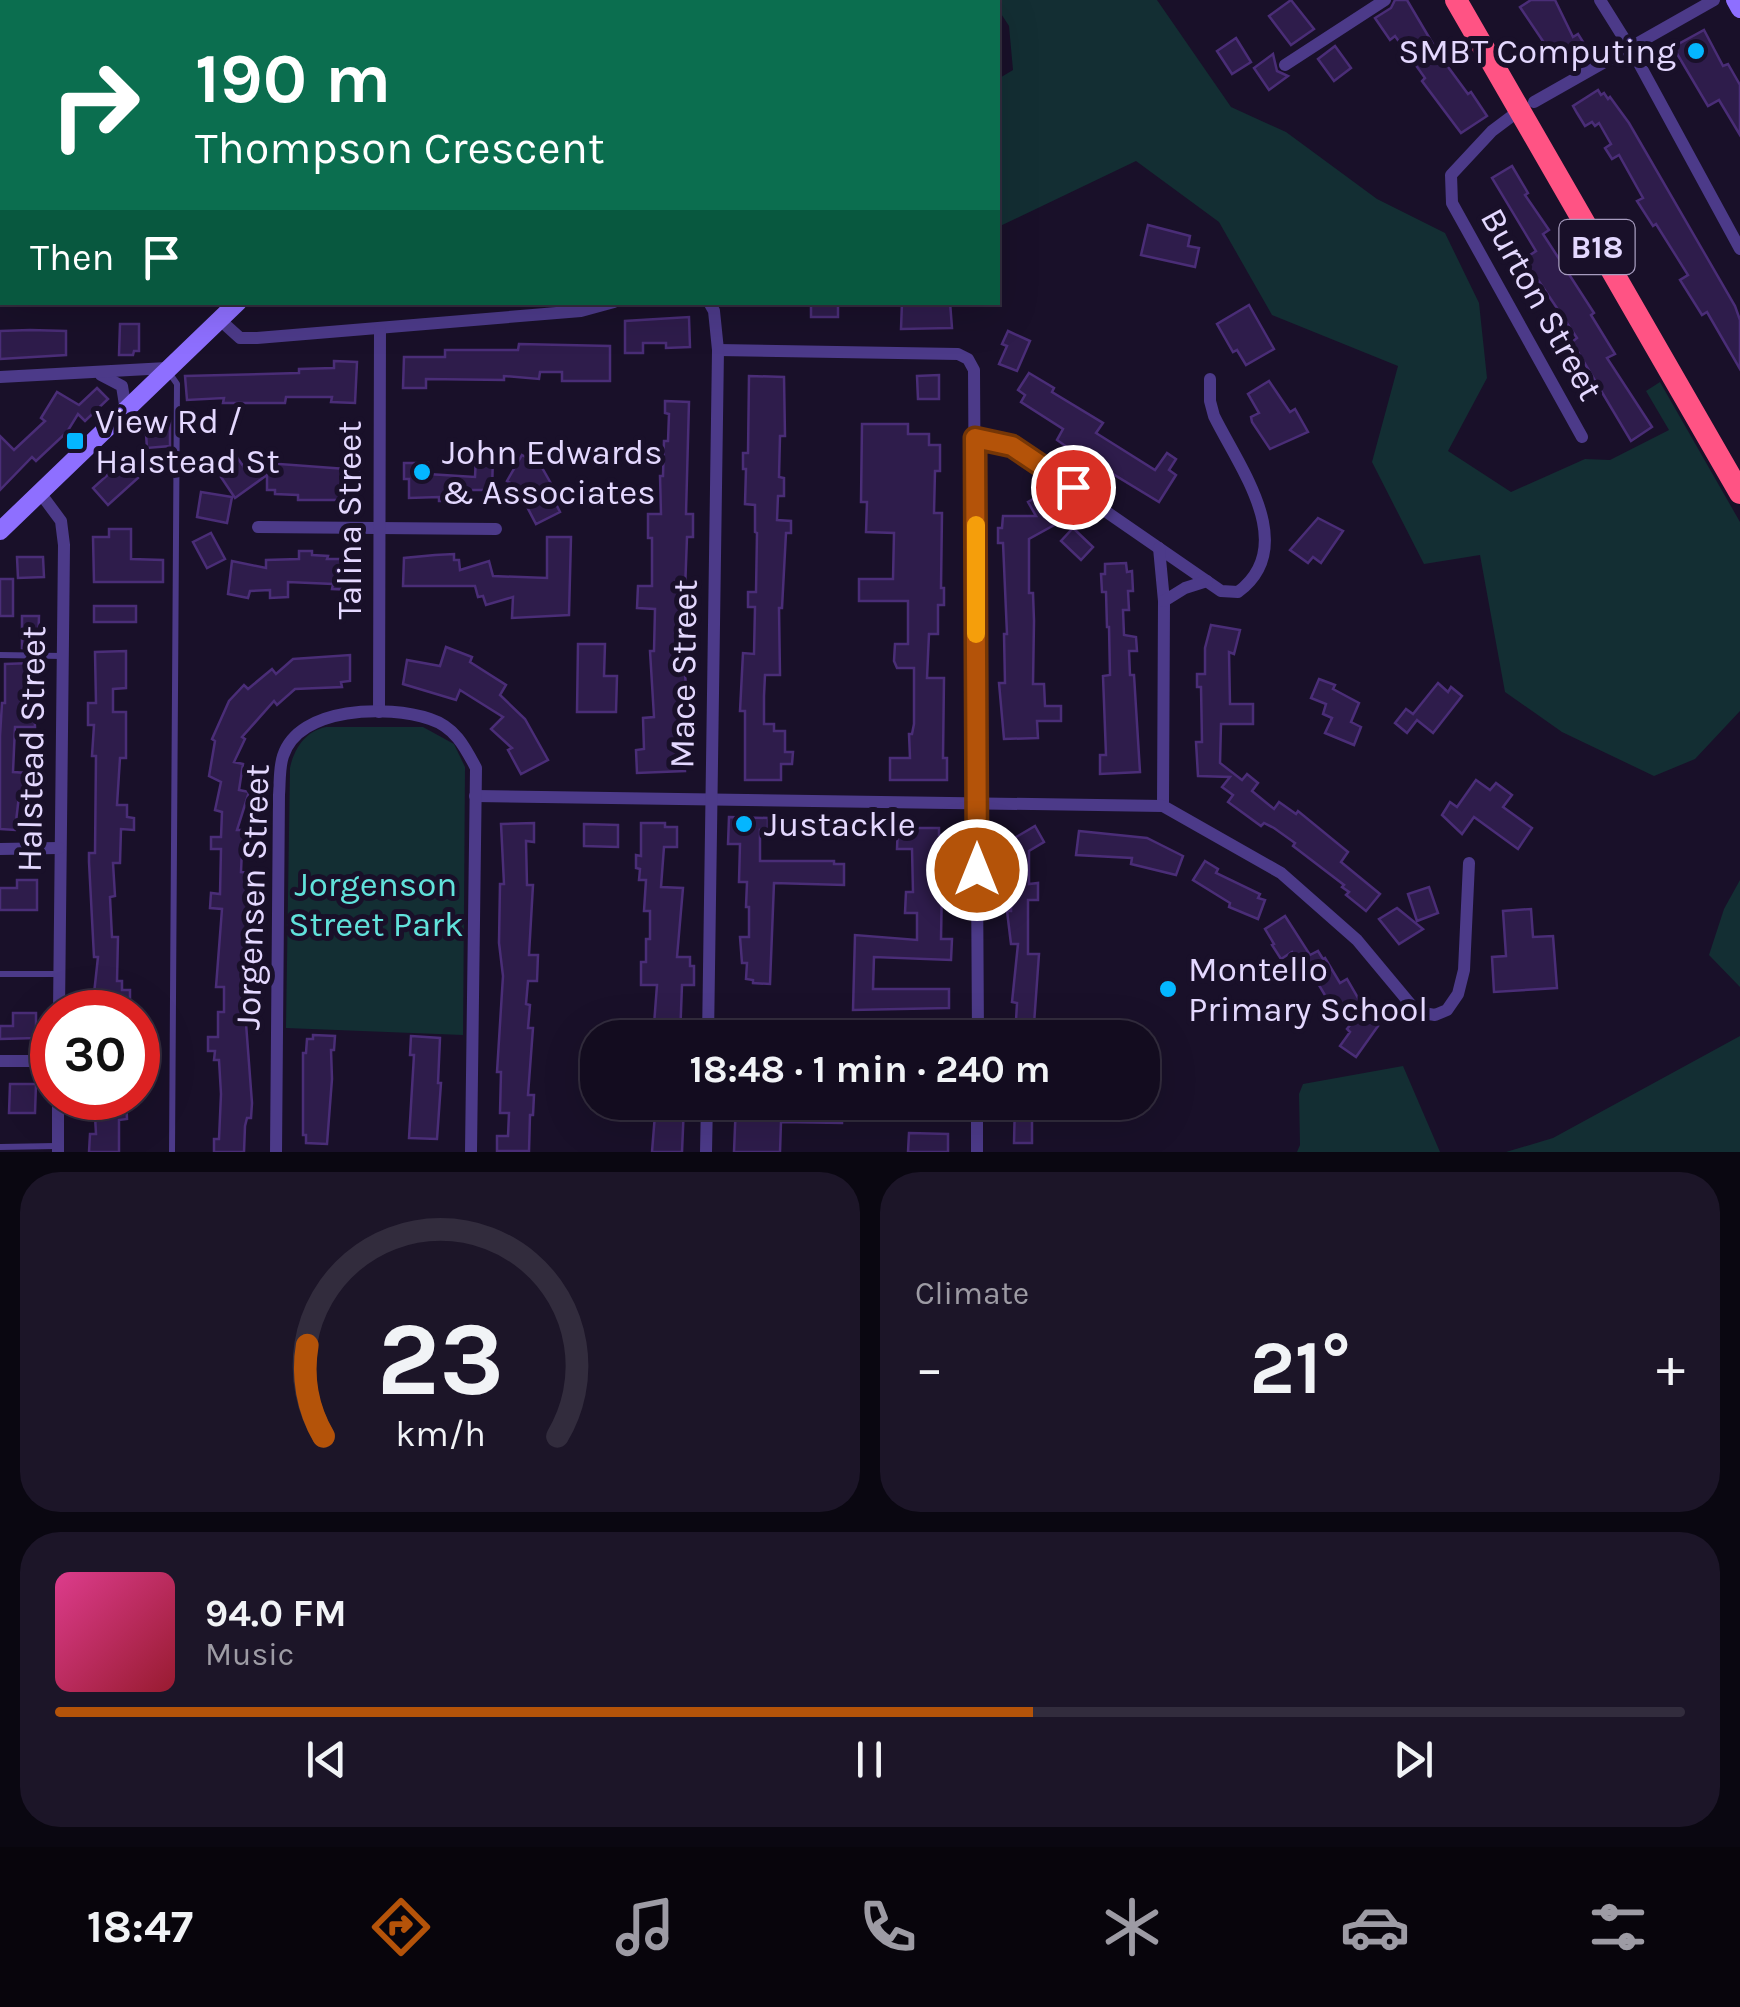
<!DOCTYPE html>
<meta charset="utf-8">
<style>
:root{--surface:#130c1f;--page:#1c1528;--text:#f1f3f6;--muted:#9d9ba4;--line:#322c3d;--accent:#b45309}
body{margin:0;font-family:Karla,sans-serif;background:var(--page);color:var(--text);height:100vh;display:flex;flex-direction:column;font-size:38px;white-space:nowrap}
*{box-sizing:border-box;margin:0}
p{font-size:32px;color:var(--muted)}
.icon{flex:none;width:55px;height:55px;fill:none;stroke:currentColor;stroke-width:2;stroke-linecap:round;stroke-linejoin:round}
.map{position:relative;height:1152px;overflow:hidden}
.drawer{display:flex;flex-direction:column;gap:20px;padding:20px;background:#0a0711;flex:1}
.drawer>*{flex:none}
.top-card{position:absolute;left:0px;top:0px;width:1000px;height:305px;box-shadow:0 10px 40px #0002,0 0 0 2px var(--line);background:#0b6e4f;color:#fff;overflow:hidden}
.speed{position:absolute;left:30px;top:990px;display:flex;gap:20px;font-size:50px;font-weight:700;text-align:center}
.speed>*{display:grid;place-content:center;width:130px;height:130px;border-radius:50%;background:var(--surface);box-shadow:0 10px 40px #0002,0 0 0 2px var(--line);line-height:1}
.speed .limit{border:15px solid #d22;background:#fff;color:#111}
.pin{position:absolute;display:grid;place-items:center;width:85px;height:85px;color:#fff;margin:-42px;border:5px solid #fff;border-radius:50%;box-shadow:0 2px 10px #0007}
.me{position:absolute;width:110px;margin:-55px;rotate:0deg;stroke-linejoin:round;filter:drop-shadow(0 0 8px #0008)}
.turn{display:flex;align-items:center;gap:35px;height:210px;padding:0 30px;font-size:45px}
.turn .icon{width:130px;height:130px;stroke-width:2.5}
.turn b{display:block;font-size:70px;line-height:85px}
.then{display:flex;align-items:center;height:95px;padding:0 30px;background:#0003;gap:20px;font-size:38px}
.big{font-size:75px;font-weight:700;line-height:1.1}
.drawer .widget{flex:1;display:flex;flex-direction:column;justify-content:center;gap:15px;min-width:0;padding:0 35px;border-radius:40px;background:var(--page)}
.drawer .dial{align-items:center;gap:0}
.dial svg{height:260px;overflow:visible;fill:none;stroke:var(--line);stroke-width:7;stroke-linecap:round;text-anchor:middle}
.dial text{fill:var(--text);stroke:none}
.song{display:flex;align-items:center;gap:30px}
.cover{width:120px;height:120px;border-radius:15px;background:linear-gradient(135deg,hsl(330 70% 55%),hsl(350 70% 35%))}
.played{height:10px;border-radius:5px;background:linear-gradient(90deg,var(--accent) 60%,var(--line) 60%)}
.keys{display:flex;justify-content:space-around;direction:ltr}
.heat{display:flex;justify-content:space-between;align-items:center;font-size:55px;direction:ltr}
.drawer .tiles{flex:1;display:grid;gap:20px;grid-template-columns:1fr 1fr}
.widget:last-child{grid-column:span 2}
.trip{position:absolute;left:580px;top:1020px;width:580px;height:100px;border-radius:40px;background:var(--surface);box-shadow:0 10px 40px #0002,0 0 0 2px var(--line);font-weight:700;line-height:100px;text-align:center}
.dock{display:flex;height:160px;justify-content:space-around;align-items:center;background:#08050c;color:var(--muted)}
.dock .icon{width:70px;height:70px}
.dock .selected{color:var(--accent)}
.dock b{font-size:45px;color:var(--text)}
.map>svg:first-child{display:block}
.green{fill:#132e33}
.building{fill:#2e1c4b;stroke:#4a2d77;stroke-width:2.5}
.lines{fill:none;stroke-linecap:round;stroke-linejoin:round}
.lane{stroke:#4c3a89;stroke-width:6}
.street{stroke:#4c3a89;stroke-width:12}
.secondary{stroke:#8e6fff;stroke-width:18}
.highway{stroke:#ff5384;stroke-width:22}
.route-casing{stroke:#753606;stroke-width:25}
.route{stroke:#b45309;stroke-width:18}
.slow{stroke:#f59e0b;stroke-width:18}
.poi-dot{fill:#04b6ff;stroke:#191029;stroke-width:4}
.labels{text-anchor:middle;stroke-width:10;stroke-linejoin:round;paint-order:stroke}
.shield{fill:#191029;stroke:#a79cbf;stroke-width:2.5}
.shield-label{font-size:32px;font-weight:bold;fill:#e4d8ff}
.poi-label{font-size:35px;fill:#e4d8ff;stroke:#191029;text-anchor:start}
.street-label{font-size:35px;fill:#e4d8ff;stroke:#191029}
.park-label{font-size:35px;fill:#61e2db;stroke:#191029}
</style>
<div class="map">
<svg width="1740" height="1152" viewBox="0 0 1740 1152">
<rect width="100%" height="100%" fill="#191029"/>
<g class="green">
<path d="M973 0H1157L1231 107 1286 132 1377 199 1445 233 1479 303 1487 378 1448 451 1511 492 1585 459 1610 460 1669 430 1646 391 1660 382 1740 522V711L1695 759 1654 776 1562 732 1505 692 1480 555 1424 564 1372 462 1398 366 1272 315 1219 222 1136 161 998 227V79L1013 70 1009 26 998 9V2Z"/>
<path d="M326 727H423L454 744 465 767 463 1035 286 1028 290 768C294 748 306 731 326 727Z"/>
<path d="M1740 880V987L1709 955 1724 909Z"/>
<path d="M1740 1036V1152H1506L1553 1138Z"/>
<path d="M1403 1066 1440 1152H1297L1300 1145 1299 1094 1303 1084Z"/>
</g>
<g class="building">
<path d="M1291 0 1314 29 1291 45 1269 16Z"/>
<path d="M1395 0H1407L1440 56 1468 94 1471 92 1487 116 1461 133 1422 81 1425 78 1395 36 1390 40 1375 18 1391 8Z"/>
<path d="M1531 0H1555L1573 37 1578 34 1585 45 1557 62 1520 7Z"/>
<path d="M1704 30 1723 66 1728 64 1740 85V135L1719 100 1708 106 1673 47Z"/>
<path d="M1236 38 1251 62 1232 74 1217 51Z"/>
<path d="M1335 46 1351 68 1334 81 1318 59Z"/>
<path d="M1273 54 1277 71 1288 76 1269 90 1254 68Z"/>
<path d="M1598 90 1601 95 1604 93 1608 99 1610 97 1629 123 1735 306 1740 320V369L1707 312 1702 315 1680 280 1688 275 1656 224 1653 226 1637 201 1643 198 1619 155 1612 159 1605 148 1611 144 1599 123 1595 126 1592 122 1585 126 1577 113 1573 106Z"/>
<path d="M1512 166 1528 193 1525 195 1549 230 1543 234 1594 313 1591 315 1615 354 1607 358 1652 427 1631 441 1572 342 1577 338 1524 259 1536 251 1492 178Z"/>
<path d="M1148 225 1190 236 1188 246 1199 248 1195 267 1141 255Z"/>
<rect x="811" y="302" width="27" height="15"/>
<path d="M902 302H950L952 328 901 329Z"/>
<path d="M1249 305 1274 349 1246 365 1237 350 1233 352 1217 324Z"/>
<path d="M689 317 690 347 666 348V343H643V353H625V321Z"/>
<path d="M120 324H139V351H134L133 355H119Z"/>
<path d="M30 330 66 331V355L0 359V331Z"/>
<path d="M1008 331 1030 341 1017 371 999 364 1007 346 1002 344Z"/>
<path d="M519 344 610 346V381H562V372H540L539 379 504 376V380L426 379V388H403L404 357H445V350H518Z"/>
<path d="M334 361 357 362 355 403 331 402 332 397H286L285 403H223L224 398 187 400 185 376 299 373V369L334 368Z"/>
<path d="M1029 373 1054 388 1052 392 1103 423 1096 433 1155 470 1167 453 1176 459 1169 470 1176 475 1159 502 1093 462 1092 465 1057 440 1063 429 1021 402 1025 395 1018 390Z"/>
<path d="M939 375V399H918L917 376Z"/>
<path d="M749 376 784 377 785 436H780L779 477 784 478V496H778L777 520 791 521V533H786L782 608H779L780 675H765L764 696V724H774V731H785V752H793L792 764H781V780H745V711H740L743 653 754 654 755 607H748V592H756L757 533 755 532V505L745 504 746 469H743V453H748Z"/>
<path d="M1269 381 1290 412 1295 409 1308 432 1270 449 1252 422 1251 417 1259 413 1248 394Z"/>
<path d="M97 388 108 399 85 421 78 414 67 432 36 461 32 457 0 490V436L14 450 45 421 41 418 57 392 79 405Z"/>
<path d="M665 401 689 402 686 514H693V537H687L684 617H691V640H682L688 708H681L685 771 637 773 636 750 644 749 643 718 654 717 650 651H654L655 609 637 608 638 586H652V538H648V514H661L660 476H663L664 441H668L669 414 665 413Z"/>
<path d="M170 419V446L147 448 145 420Z"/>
<path d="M862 424H908V434H929V445H940V471H935L934 513H942L941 588H944V605H938V634H929L927 678H944L943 758H947V780H890V758H910L909 734H912L914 724V668H897L894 661 895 644H908V601H859V579H893L894 533 866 532 867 502H861Z"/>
<path d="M522 455 541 466 557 494 552 496 560 512 536 524 525 503 535 497 507 481Z"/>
<path d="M236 456 246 470 267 471V463L359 470 358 489H349L348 500H298V495L275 494V490H267V475L235 498 221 477 224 475 220 468Z"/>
<path d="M476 456 493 457 492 490H465V504H449V501H439V497L409 498V479H404V463H428V474L475 477Z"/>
<path d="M123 461 138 478 108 505 93 488Z"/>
<path d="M201 492 232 497 227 523 197 517Z"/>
<path d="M1044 493 1053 510 1058 507 1065 519 1029 539V593H1033L1034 621 1033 684H1044L1045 706H1061V721H1037L1038 738 1004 739 999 683H1005L1004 634H1007L1003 543H998V528H1002L1003 516H1036L1028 502Z"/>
<path d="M1318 518 1343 531 1321 563 1313 557 1308 563 1290 550Z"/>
<path d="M1073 528 1093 547 1081 560 1061 541Z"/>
<path d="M109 529H131V559L163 560V582H94L93 537H109Z"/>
<path d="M211 533 225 559 207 568 193 542Z"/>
<path d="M547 537H571L569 615 512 618 513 597 486 605 483 596 478 597 475 586H403L404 558 435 555 454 554V560H459L460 570 489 561 493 576 547 578Z"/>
<path d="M299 551H312V555L328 556 327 559H352V569H357L356 590 332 589 333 584 288 582V597L270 598V590L250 591 248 598 228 594 232 561 266 568V560L299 559Z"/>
<path d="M17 557H43L44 577 18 578Z"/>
<path d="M1126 563 1127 572 1132 571 1133 591H1128L1129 610H1123L1124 635 1136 637 1137 651H1129L1130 675H1134L1140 772 1100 774V755H1106L1103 676 1110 675 1109 627H1107L1106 592H1102L1101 574H1105V564Z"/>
<rect x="0" y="579" width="13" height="37"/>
<rect x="94" y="606" width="42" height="16"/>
<path d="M22 616H39L38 649 22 648Z"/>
<path d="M1211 625 1240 630 1234 654 1229 652 1230 704H1253V724H1221L1220 763 1242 780 1247 774 1258 783 1252 791 1274 809 1279 802 1296 814 1298 811 1348 852 1341 862 1380 894 1366 911 1346 895 1349 892 1342 887 1344 885 1293 846 1295 843 1274 828 1264 823 1261 826 1228 802 1233 795 1222 787 1230 777 1198 776 1196 742H1202L1201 687H1197V674H1205V648Z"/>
<path d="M578 644H605L604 676H617L616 712H577Z"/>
<path d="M446 647 472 657 470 662 506 685 500 695 525 719 548 760 521 774 508 750 512 748 491 729 503 717 460 690 456 700 403 684 407 660 440 666Z"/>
<path d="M126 651V688L113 689V712H126V758H120L117 805H127V817L134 818V830L121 829 120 863H113L115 896 110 897 112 937H118L117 981H122V990H130V1003L122 1004V1012H92L98 957H94L89 862V853H95L96 756H92L94 725H88V703H96L95 652Z"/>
<path d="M350 655V681L341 682 342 687 295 689 277 705 274 701 242 737 245 739 234 762 243 764 239 790 249 792 237 830H250V849H242L241 872 252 873 245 1010 252 1103 251 1118H247L245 1126 244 1152H214V1139H219L221 1094 219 1060H214L215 1051H208V1037H218V1012H224V987H216L222 909 210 908 211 893 220 894 221 849H211V837H221L222 812 215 810 221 782 209 776 215 741 212 739 229 701 244 685 248 689 272 669 276 674 293 659Z"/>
<path d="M32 663 35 727H15L13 772 28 773 26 797 19 796 15 830 0 829V736L2 703H5V664Z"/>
<path d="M1319 679 1335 685 1333 689 1359 703 1351 722 1361 727 1354 745 1325 733 1332 718 1323 714 1326 704 1311 698Z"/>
<path d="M1438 683 1448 692 1451 687 1462 696 1433 733 1417 720 1407 733 1395 723 1406 709 1413 714Z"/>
<path d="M1476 780 1490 790 1496 783 1512 795 1503 807 1532 828 1518 849 1474 817 1462 834 1442 815 1450 802 1457 807Z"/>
<path d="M729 817 768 818V831L760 830V861H834V864H844V885L774 883 770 984 753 983V980L746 979 747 963H742L740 937H749V907H746L747 882H739L740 844H728Z"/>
<path d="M534 823V842L526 841 527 885H533L529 955H538L537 981H528L526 1004 530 1005 528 1028H533L528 1095H534L533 1115H530L529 1151H497V1136H508L509 1113H500L501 1072H497L503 976 499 943 500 884H504L501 824Z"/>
<path d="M641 823H665V827H677V847H664L661 887 683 888 677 957H690V966H694V985H682L680 1038H653L657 985H641V962H646V939H650V911H644L646 880H639L640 869 636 868V855L641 856Z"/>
<path d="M584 824 618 825V847L584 846Z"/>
<path d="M898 824H911V828H939V835L945 836 946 884H942L941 939H952L951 960 874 957 873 989H949V1008L853 1010 855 935 917 940V913H905L906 892H913L912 849H897Z"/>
<path d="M1035 826 1044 842 1029 851V884L1038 883V900H1028V954H1039L1033 1038H1015L1017 1003 1012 1002 1018 944H1011L1007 911H1011V868H1021L1006 843Z"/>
<path d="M1079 831 1147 838 1183 856 1176 875 1131 864 1132 858 1076 855Z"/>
<path d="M1205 861 1218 869 1216 873 1260 894 1258 898 1265 900 1258 919 1229 907 1230 903 1193 880Z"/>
<path d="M17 880H37V910H0V888H17Z"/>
<path d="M1429 887 1438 913 1417 921 1408 894Z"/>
<path d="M1397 908 1423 929 1399 944 1379 919Z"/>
<path d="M1531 909 1533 937 1553 936 1557 988 1494 992 1492 957 1506 956 1503 911Z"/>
<path d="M1285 916 1310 955 1318 951 1323 959 1325 958 1340 983 1347 979 1362 1005 1354 1009 1378 1026 1356 1057 1340 1046 1350 1032 1347 1029 1351 1024 1339 1003 1332 1007 1313 975 1306 978 1292 952 1281 959 1272 945 1274 944 1265 929Z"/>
<path d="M13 1013H36V1038L0 1039V1026H13Z"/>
<rect x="735" y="1026" width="31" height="12"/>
<path d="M313 1035 335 1036 334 1050H331L332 1079 327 1144 306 1143V1135H303V1053H306L307 1039H313Z"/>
<path d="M411 1036 440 1038 438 1083H441L437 1139 409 1138 414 1055H410Z"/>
<path d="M10 1084H36L35 1113H9Z"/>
<path d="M94 1098H126L127 1119 119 1120V1152H89L90 1134H96Z"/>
<path d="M656 1102 684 1105 682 1152H652Z"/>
<path d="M736 1102 842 1105V1123L781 1122 780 1152H734Z"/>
<path d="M1015 1102H1032V1143H1014Z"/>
<path d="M909 1133 948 1134V1152H908Z"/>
</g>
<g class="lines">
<g class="lane">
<path d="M0 57H2"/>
<path d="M168 371 177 384 172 1152"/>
<path d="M0 655 62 656"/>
<path d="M0 974H59"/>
<path d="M0 1147 56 1146"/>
</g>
<g class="street">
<path d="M699 0H738"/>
<path d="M1600 0 1635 56 1740 249"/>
<path d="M1285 65 1385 0"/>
<path d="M1534 102 1714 0"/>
<path d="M1520 110 1492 131 1451 175 1452 203 1582 437"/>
<path d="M219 319 240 338H257L581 311 614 302"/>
<path d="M718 350 958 354 968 359 974 370 978 1038"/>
<path d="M101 375 122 386 126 411"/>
<path d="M0 377 167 368"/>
<path d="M975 438 1011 446 1221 591 1238 592C1300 546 1239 467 1214 416L1210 401V379"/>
<path d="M41 494 61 521 64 545 59 1012"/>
<path d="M258 527 496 529"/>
<path d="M1159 548 1164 601 1163 806"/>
<path d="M1164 601 1185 588 1207 581"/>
<path d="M379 712 380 329"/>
<path d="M475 796 1163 806 1281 873 1357 940 1417 1012 1435 1015 1447 1010 1458 994 1464 970 1469 863"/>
<path d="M0 849 59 848"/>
<path d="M708 1038 718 350 714 311 709 302"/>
<path d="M0 1061H52"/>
<path d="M58 1152V1098"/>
<path d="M276 1152 279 795C280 783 279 768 283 756 299 706 388 705 430 719 455 727 465 747 476 768L471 1152"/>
<path d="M706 1152 707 1102"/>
<path d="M977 1152V1102"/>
</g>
<g class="secondary">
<path d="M1735 0 1740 9"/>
<path d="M376 2V0"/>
<path d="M0 531 238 302"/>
</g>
<path class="highway" d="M1456 0 1740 493"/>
</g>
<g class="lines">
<g class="route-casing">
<path id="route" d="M977 870 975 438 1012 446 1073 487"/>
</g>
<use href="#route" class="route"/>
<path class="slow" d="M976 525V634"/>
</g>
<g class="poi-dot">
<circle cx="1696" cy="51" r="10"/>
<rect x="65" y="431" width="20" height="20" rx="5"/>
<circle cx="422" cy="472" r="10"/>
<circle cx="744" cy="824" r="10"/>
<circle cx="1168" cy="989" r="10"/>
</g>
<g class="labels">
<rect class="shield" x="1559.5" y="220" width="75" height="54" rx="8"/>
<g class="shield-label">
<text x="1597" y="258">B18</text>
</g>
<g class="poi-label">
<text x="1676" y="63" text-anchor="end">SMBT Computing</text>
<text x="95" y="433">View Rd /<tspan x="95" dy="40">Halstead St</tspan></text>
<text x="442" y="464">John Edwards<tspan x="442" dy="40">&amp; Associates</tspan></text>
<text x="764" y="836">Justackle</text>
<text x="1188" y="981">Montello<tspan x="1188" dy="40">Primary School</tspan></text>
</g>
<g class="street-label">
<text transform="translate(1542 304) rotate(61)" y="12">Burton Street</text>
<text transform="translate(349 520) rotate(-90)" y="12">Talina Street</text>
<text transform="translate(683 674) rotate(-89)" y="12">Mace Street</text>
<text transform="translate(31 749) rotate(-89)" y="12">Halstead Street</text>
<text transform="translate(252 897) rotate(-88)" y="12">Jorgensen Street</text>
</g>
<g class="park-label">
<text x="376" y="896">Jorgenson<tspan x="376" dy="40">Street Park</tspan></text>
</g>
</g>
</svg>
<div class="speed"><div class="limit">30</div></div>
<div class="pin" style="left:1073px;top:487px;background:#d93025"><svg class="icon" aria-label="arrive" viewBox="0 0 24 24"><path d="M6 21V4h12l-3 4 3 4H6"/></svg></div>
<svg class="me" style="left:977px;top:870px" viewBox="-20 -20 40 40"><circle r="17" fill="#b45309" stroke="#fff" stroke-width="3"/><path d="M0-11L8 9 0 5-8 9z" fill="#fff"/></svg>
<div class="trip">18:48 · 1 min · 240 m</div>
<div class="top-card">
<div class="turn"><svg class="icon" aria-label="right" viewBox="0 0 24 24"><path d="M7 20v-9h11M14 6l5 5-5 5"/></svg><div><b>190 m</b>Thompson Crescent</div></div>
<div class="then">Then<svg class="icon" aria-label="arrive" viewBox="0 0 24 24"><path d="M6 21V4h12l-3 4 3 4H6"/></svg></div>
</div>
</div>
<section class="drawer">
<div class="tiles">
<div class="widget dial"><svg viewBox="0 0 100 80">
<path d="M14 69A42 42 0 1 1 86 69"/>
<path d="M14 69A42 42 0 0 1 9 41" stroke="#b45309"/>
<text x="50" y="56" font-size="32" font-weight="700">23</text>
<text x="50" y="72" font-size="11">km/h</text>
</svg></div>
<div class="widget"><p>Climate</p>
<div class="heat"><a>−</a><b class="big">21°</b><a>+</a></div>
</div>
<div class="widget">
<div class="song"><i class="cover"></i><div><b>94.0 FM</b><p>Music</p></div></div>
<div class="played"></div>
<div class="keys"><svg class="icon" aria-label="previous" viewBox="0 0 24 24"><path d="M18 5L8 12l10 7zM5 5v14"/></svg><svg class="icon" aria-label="pause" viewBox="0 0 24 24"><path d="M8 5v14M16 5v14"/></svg><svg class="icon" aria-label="next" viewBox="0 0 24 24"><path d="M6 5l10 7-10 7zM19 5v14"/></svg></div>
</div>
</div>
</section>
<nav class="dock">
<b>18:47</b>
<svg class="icon selected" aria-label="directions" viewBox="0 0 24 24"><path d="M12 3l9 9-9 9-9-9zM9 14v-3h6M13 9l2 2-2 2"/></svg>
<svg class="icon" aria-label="music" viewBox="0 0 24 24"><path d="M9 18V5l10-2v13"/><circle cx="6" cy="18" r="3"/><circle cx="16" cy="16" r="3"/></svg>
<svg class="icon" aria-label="phone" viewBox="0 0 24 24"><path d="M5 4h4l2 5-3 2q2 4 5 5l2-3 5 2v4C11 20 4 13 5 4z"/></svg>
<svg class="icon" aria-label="climate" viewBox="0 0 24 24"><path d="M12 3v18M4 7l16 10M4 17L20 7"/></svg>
<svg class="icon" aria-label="car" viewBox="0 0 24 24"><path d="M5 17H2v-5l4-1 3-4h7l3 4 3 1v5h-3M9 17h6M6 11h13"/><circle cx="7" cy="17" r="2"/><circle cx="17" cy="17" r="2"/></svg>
<svg class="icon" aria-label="filters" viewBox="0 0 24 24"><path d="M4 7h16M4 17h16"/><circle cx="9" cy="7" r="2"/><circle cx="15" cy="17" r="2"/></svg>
</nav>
